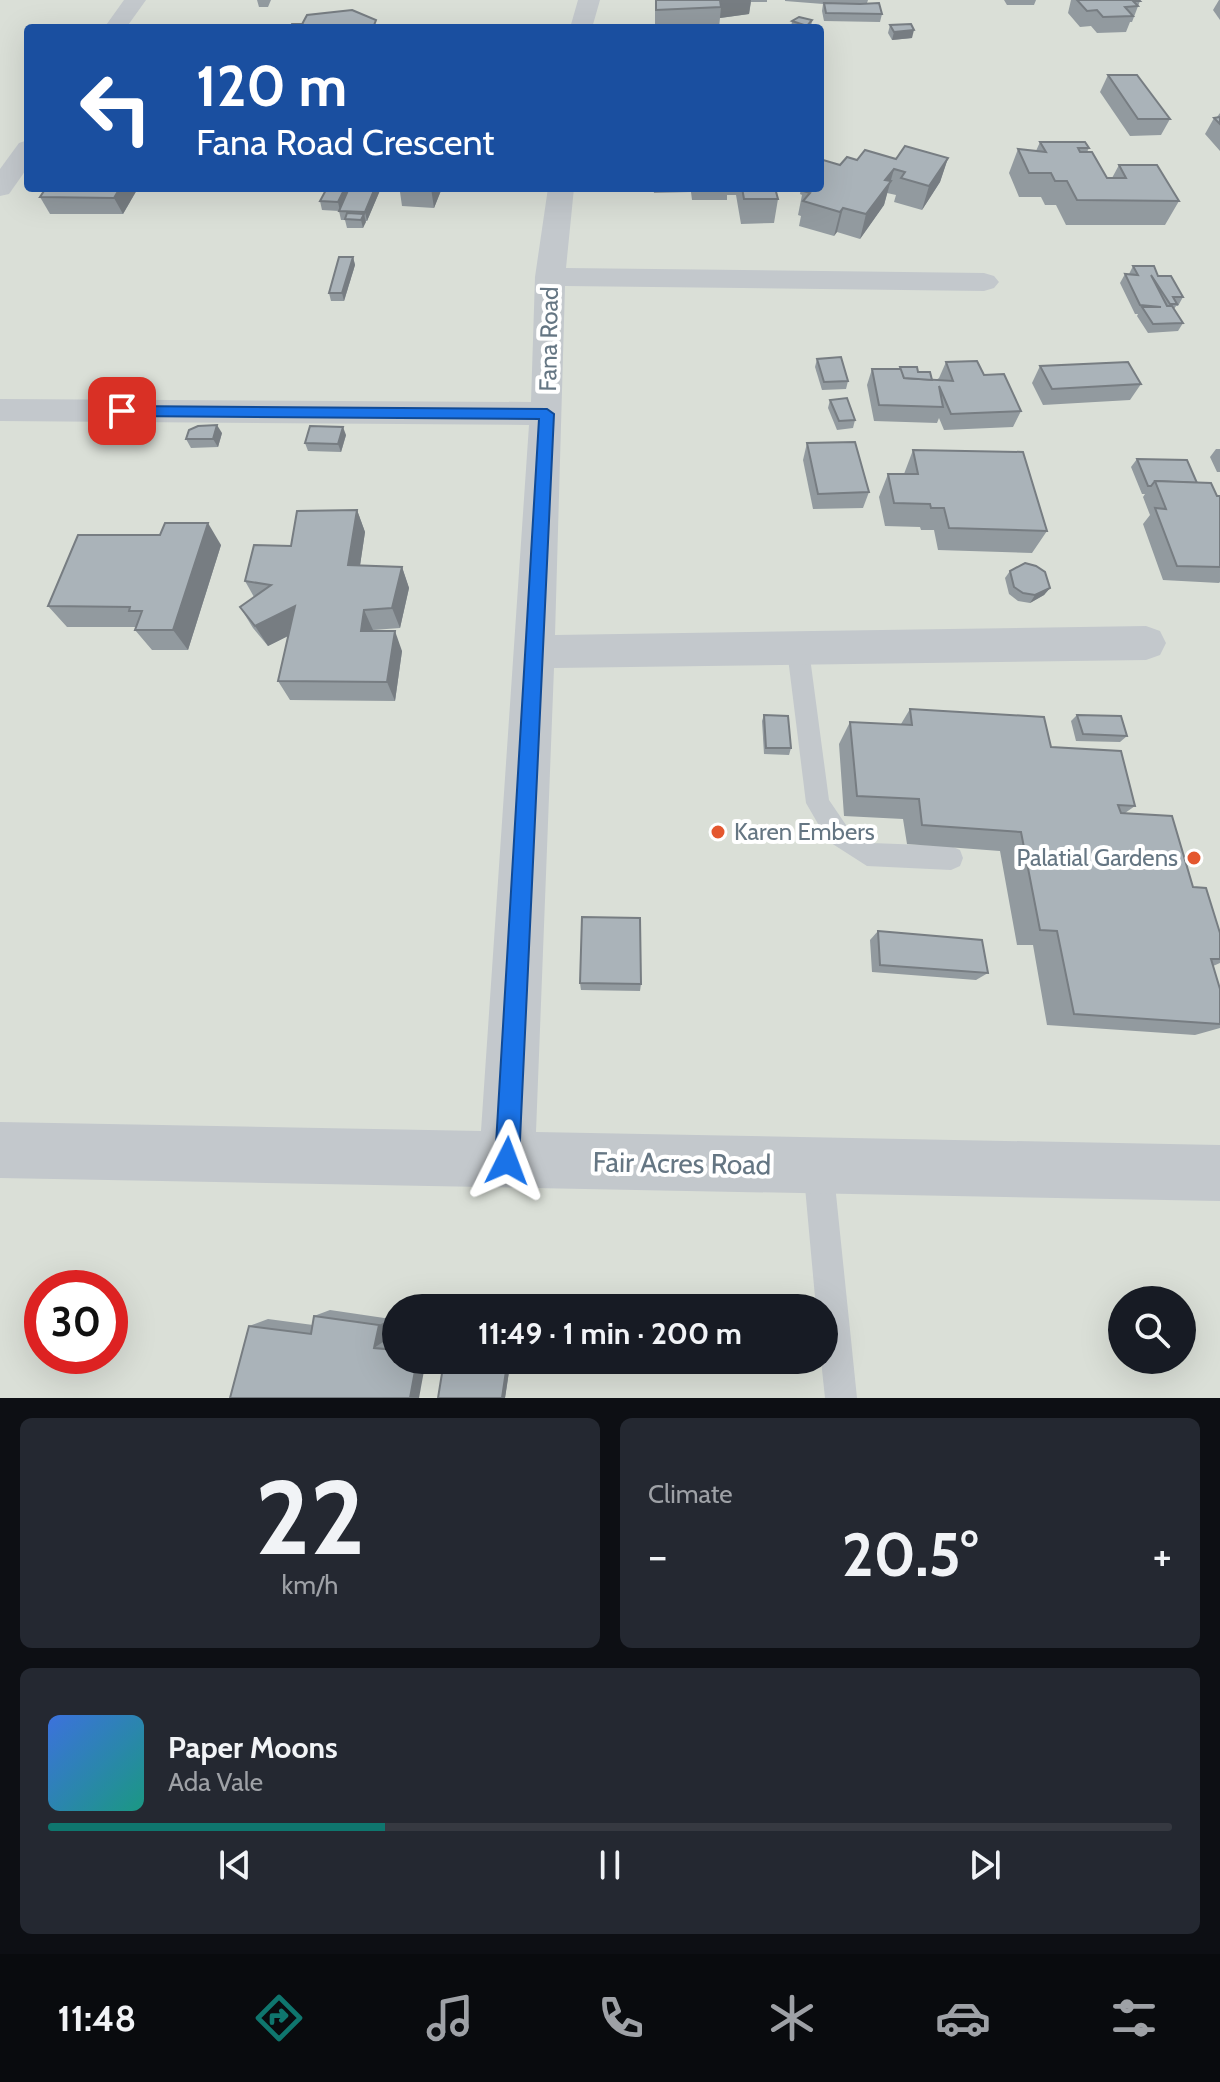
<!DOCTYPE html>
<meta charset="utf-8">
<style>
:root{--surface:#171b24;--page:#242831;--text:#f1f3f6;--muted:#9ea1a6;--line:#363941;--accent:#0f766e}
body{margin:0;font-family:Cabin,sans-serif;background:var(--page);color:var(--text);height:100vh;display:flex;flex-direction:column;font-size:30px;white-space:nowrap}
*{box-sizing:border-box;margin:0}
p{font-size:26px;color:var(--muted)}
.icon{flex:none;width:44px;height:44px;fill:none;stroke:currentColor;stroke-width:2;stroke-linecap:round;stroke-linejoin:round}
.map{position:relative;height:1398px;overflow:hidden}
.side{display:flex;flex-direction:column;gap:20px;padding:20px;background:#0d0f14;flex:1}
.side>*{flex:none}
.guide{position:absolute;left:24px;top:24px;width:800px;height:168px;border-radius:8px;box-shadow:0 8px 32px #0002;background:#1a4fa0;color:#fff;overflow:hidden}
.tools{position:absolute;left:1108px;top:1286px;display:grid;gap:16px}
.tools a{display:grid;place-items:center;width:88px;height:88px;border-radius:50%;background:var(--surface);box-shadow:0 8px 32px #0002;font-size:40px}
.speed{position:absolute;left:24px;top:1270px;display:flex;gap:16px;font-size:40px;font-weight:700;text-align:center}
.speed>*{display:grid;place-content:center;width:104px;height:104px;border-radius:50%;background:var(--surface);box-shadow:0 8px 32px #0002;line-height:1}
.speed .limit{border:12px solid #d22;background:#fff;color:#111}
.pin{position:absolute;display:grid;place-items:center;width:68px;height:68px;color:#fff;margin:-34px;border-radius:16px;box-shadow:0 4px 12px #0006}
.me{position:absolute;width:88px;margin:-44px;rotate:3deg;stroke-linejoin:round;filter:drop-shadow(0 0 6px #0008)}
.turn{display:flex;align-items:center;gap:28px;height:168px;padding:0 40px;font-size:36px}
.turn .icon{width:104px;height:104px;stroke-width:2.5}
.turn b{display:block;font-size:56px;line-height:68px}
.big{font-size:60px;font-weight:700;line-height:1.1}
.side .widget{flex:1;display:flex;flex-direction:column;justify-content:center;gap:12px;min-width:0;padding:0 28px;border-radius:12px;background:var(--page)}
.side .dial{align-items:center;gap:0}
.dial b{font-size:104px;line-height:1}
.song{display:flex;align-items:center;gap:24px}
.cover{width:96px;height:96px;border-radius:12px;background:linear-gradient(135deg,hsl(220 70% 55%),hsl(170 70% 35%))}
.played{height:8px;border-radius:4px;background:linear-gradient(90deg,var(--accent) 30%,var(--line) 30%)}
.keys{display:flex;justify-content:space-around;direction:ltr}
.heat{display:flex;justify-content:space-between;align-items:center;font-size:44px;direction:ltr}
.side .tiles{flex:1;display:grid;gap:20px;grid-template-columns:1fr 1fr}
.widget:last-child{grid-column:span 2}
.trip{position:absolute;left:382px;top:1294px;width:456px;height:80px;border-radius:40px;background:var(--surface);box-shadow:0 8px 32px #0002;font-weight:700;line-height:80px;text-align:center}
.tab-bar{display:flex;height:128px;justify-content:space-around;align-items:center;background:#090b0e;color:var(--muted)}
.tab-bar .icon{width:56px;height:56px}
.tab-bar .on{color:var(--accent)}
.tab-bar b{font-size:36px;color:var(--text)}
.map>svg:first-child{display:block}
.green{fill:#dadfd7;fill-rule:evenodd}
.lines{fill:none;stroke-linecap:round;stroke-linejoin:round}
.lane{fill:#c3c8cc;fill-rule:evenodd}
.street{fill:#c3c8cc;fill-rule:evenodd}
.wall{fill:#929a9f}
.shaded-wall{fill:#777d82}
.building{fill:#aab3b9;stroke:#777d82;stroke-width:2}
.route{fill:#1a73e8;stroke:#114b97;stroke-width:2}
.poi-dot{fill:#e4572e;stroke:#fff;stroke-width:3}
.labels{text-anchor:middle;stroke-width:8;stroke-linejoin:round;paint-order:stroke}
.street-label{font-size:24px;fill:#657683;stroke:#fff}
.poi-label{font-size:24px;fill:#657683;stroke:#fff;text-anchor:start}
.near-street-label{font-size:28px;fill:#657683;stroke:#fff}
</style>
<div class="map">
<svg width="1220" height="1398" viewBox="0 0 1220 1398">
<rect width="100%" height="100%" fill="#fafaf8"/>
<path class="green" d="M0 0H1220V1398H0ZM28 28H820V188H28ZM42 1288H110V1356H42ZM1122 1300H1182V1360H1122ZM396 1308H824V1360H396Z"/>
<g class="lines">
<g class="lane">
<path d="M798 641 806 644 809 650 829 800 846 825 871 843 951 846 960 850 963 858 960 866 951 870 867 866 828 841 806 803 787 650 790 644Z"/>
<path d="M818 1150 828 1155 833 1165 857 1398H825L821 1360H824V1308H816L803 1165 808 1155Z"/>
</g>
<g class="street">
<path d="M124 0H146L126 28H104Z"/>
<path d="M578 0H600L592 28H570Z"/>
<path d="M28 140V167L9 194 0 196V169L19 143Z"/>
<path d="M548 188H574L566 268 984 273 994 276 999 282 994 288 984 291 565 286 555 635 1146 626 1160 631 1166 643 1160 655 1146 660 554 668 536 1132 1220 1145V1201L0 1178V1122L481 1131 529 425 0 421V399L531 402 535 277Z"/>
</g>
</g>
<g class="wall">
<path d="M257 0H271L268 7H259Z"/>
<path d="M655 0H767V2H751L749 14 720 18 719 28H655Z"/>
<path d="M785 0H868L867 3 882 14 880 22 824 21 822 11 823 4 785 1Z"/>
<path d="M1004 0H1036L1034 5H1007Z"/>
<path d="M1071 0H1139L1140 1 1132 22H1130L1126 32 1097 33 1091 26 1080 27 1068 13Z"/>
<path d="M1219 0H1220V20L1213 10Z"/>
<path d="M812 20 811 28H791L792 21Z"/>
<path d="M890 25 912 38 892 40 888 33Z"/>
<path d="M1108 75 1170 119 1161 135 1130 136 1100 92Z"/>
<path d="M1220 113V151L1205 134 1214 118 1217 117Z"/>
<path d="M1040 142 1089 148 1087 152 1107 178H1112L1119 165 1179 201 1165 225H1066L1056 205H1045L1041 197H1019L1009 173 1018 149 1036 151Z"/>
<path d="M948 158 940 182 922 210 894 202 896 195 887 193 884 205 860 239 837 232 834 236 799 226 801 216 798 215 802 195 800 194 801 188H820L840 165 857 160Z"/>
<path d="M46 188H138L123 214H50L40 197Z"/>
<path d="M347 188 348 190 381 188 367 221H365L363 228H347L345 220H341L339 211 322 210 320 201Z"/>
<path d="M396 188H442L434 208 402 206 400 192H397Z"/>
<path d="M653 188H775L778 199 774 223 741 224 736 195H727V200H692L691 192 654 193Z"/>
<path d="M353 257 355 265 344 301H331L329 293Z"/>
<path d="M1133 266 1158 276 1183 297 1178 306H1176L1174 309 1183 323 1178 331 1148 333 1137 316 1138 314H1135L1120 283 1125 274H1129Z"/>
<path d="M817 359 848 381 846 389 822 390 815 367Z"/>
<path d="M946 362 984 375 1021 411 1013 427 944 430 939 418 937 423 874 421 867 385 872 369H899L900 367 918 372 932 380H936L939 378Z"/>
<path d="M1040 366 1141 384 1130 400 1043 405 1032 383Z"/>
<path d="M830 400 855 420 853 428 837 430 828 408Z"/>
<path d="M222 433 218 447 191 448 186 439Z"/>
<path d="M346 435 341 452 308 451 305 443Z"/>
<path d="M807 443 869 492 863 508 813 509 803 460Z"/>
<path d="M1216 449H1220V472H1217L1210 457Z"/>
<path d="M913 450 1047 531 1032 553 938 550 934 530H921L920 527 885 526 879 497 888 474H904Z"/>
<path d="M1137 459 1197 483 1217 496H1220V582L1219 583 1163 580 1143 524 1150 515 1143 497 1145 494H1142L1131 467Z"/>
<path d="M357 510 365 532 360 565 402 567 409 588 400 628 373 630 402 651 395 701 290 700 278 681 288 636 268 646 253 628 240 607 254 597 245 581 291 546Z"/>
<path d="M160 535 221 545 188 650H152L135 630 136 627H67L48 606Z"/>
<path d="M1010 571 1050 588 1044 595 1030 603 1018 601 1009 594 1005 578Z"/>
<path d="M910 709 1051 747 1135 806 1125 813 1193 887 1220 933V963L1213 966 1220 989V1028L1195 1035 1047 1025 1033 945H1017L1000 851 907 844 903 819 844 816 839 744 850 722 901 724Z"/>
<path d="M764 715 791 748 789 755 764 754 762 721Z"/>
<path d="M1077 715 1127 736 1120 742 1076 741 1071 721Z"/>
<path d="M878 931 988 973 976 980 872 972 870 940Z"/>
<path d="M580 983 641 984 640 991 581 990Z"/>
<path d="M330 1310 391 1319 386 1340 396 1341V1360L249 1326 268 1319 313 1325 314 1316Z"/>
<path d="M446 1360H479L510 1365 505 1398H438L444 1361Z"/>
</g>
<g class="shaded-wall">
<path d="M719 0H751L749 14 720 18 721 7Z"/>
<path d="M914 30 912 38 892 40 894 32Z"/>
<path d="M948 158 940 182 922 210 929 186Z"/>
<path d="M894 169 884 205 860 239 866 214 885 180Z"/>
<path d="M120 188H138L123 214 114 198Z"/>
<path d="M345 188H347L349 194 340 211 338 202Z"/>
<path d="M375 188H381L367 221 365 212Z"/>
<path d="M431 188H442L434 208Z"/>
<path d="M843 208 837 232 834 236 840 212Z"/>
<path d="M364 214 366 222 363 228 361 220Z"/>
<path d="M353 257 355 265 344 301 342 293Z"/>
<path d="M217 425 222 433 218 447 213 439Z"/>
<path d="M343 427 346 435 341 452 338 444Z"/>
<path d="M357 510 365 532 357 586 348 565Z"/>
<path d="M208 523 221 545 188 650 173 630Z"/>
<path d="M402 567 409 588 400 628 392 608Z"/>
<path d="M1050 588 1044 595 1030 603 1035 595Z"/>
<path d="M295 606 306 627 268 646 255 626Z"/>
<path d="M364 610 373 630 370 651 361 631Z"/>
<path d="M395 631 402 651 395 701 387 682Z"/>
<path d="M391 1319 386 1340 374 1348 379 1325Z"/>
<path d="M417 1360H426L419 1398H410Z"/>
<path d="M510 1365 505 1398H502L506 1371Z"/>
</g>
<g class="building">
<path d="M656 0H720L721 7 656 10Z"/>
<path d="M1077 0H1139L1140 1H1133L1138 6 1125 7 1133 16 1103 17 1097 10 1087 11Z"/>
<path d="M824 3 860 4 879 3 882 14 826 13Z"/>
<path d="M352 10 376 20 373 28H300L307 15Z"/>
<path d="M799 17 812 20 807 26 792 21Z"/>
<path d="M292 24H302L300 28H290Z"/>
<path d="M911 24 914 30 894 32 890 25Z"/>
<path d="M1108 75H1137L1170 119H1138Z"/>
<path d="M1220 117V124L1214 118Z"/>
<path d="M1040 142H1085L1089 148H1078L1080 152H1092L1107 178H1126L1119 165H1157L1179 201 1077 200 1067 181H1055L1051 173H1029L1018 149 1046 152Z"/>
<path d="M905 146 948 158 929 186 901 178 905 172 894 169 885 180 891 181 866 214 843 208 840 212 803 201 810 193 803 191 805 188H820V159L840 165 847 157 857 160 865 150 896 159Z"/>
<path d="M46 188H120L114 198 40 197Z"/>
<path d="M327 188H345L338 202 320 201Z"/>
<path d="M349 188H375L365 212 339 211Z"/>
<path d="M742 188H775L778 199H744Z"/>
<path d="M347 213 364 214 361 220 345 219Z"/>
<path d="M339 257H353L342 293H329Z"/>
<path d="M1133 266H1154L1158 276H1171L1183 297H1173L1177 304H1170L1151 275 1167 306H1172L1183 323 1153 324 1142 307H1161L1140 305 1125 274 1138 275Z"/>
<path d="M841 357 848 381 824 382 817 359Z"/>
<path d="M977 361 984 375 1004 374 1021 411 951 414 939 386 943 407 879 405 872 369H902L904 378 953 381 946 362Z"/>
<path d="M1128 362 1141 384 1052 389 1040 366Z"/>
<path d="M900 367H917L918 372H930L932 380 904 378Z"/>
<path d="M847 398 855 420 839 421 830 400Z"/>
<path d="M217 425 213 439H186L189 430 198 426Z"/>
<path d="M310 426 343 427 338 444 305 443Z"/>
<path d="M855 442 869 492 818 494 807 443Z"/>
<path d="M913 450 1023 452 1047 531 949 528 944 508H931L930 504 894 503 888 474H918Z"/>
<path d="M1137 459 1187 460 1197 483 1155 481 1151 486H1148Z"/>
<path d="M1155 481 1211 483 1217 496H1220V567L1177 566 1155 508 1166 509Z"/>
<path d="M357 510 348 565 402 567 392 608 364 610 361 631H395L387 682 278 681 295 606 255 626 240 607 271 585 245 581 254 545 291 546 297 511Z"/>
<path d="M165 523H208L173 630H135L142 611H129L130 607 48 606 78 535H160Z"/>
<path d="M1025 563 1036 566 1045 572 1050 588 1035 595 1023 593 1014 587 1010 571Z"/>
<path d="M910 709 1044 717 1051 747 1121 751 1135 806 1118 805 1121 813 1172 816 1193 887 1206 888 1220 933V959H1211L1220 989V1024L1074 1014 1057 931 1040 930 1021 832 922 825 919 799 857 796 850 722 912 725Z"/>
<path d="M764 715 788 716 791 748H766Z"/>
<path d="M1077 715 1121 716 1127 736 1083 734Z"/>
<path d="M582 917 640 918 641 984 580 983Z"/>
<path d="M878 931 982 940 988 973 880 965Z"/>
<path d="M314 1316 379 1325 374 1348 396 1350V1360H417L410 1398H230L249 1326 311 1334Z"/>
<path d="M444 1361 506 1371 502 1398H438Z"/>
</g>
<path class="route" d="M122 406 547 409 554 414 519 1161 516 1170 507 1173 499 1170 495 1161 539 419 122 416 114 411Z"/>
<g class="poi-dot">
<circle cx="718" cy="832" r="8"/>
<circle cx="1194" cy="858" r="8"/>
</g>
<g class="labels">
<g class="street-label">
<text transform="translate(549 339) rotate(-89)" y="8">Fana Road</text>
</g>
<g class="poi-label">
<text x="734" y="840">Karen Embers</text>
<text x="1178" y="866" text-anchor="end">Palatial Gardens</text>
</g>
<g class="near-street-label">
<text transform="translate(682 1163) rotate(1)" y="10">Fair Acres Road</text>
</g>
</g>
</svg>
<div class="tools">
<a><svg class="icon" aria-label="search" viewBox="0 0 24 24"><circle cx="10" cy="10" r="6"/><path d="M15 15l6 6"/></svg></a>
</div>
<div class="speed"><div class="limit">30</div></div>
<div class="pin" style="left:122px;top:411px;background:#d93025"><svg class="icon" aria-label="arrive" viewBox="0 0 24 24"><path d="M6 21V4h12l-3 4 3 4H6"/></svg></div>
<svg class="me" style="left:507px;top:1161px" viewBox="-20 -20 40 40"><path d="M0-17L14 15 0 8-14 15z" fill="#1a73e8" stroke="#fff" stroke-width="4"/></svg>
<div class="trip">11:49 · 1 min · 200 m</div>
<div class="guide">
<div class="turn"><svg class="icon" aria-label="left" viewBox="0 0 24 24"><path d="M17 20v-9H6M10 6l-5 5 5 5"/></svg><div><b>120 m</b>Fana Road Crescent</div></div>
</div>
</div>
<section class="side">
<div class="tiles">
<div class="widget dial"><b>22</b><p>km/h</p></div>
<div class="widget"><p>Climate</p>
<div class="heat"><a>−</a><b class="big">20.5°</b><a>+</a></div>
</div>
<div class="widget">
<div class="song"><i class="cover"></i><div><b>Paper Moons</b><p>Ada Vale</p></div></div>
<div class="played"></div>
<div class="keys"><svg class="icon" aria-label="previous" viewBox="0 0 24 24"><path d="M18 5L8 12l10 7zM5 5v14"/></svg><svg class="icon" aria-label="pause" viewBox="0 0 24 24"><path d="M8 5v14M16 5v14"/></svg><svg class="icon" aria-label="next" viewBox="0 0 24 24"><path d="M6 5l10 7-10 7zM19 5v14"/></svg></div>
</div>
</div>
</section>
<nav class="tab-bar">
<b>11:48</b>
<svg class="icon on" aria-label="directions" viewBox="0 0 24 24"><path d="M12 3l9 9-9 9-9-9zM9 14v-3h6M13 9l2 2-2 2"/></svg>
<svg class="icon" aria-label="music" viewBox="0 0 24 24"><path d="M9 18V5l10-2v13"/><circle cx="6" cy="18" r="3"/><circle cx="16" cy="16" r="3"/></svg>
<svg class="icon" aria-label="phone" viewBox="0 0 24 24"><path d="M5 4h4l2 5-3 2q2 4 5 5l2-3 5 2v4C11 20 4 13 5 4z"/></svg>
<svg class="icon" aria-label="climate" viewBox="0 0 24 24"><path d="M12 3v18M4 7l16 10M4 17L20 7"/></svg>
<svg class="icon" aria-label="car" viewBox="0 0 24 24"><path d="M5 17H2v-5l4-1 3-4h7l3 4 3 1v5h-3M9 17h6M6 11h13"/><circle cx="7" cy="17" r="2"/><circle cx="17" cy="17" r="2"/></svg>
<svg class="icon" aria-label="filters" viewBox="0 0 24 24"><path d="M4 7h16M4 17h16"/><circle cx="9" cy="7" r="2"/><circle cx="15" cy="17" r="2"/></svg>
</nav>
